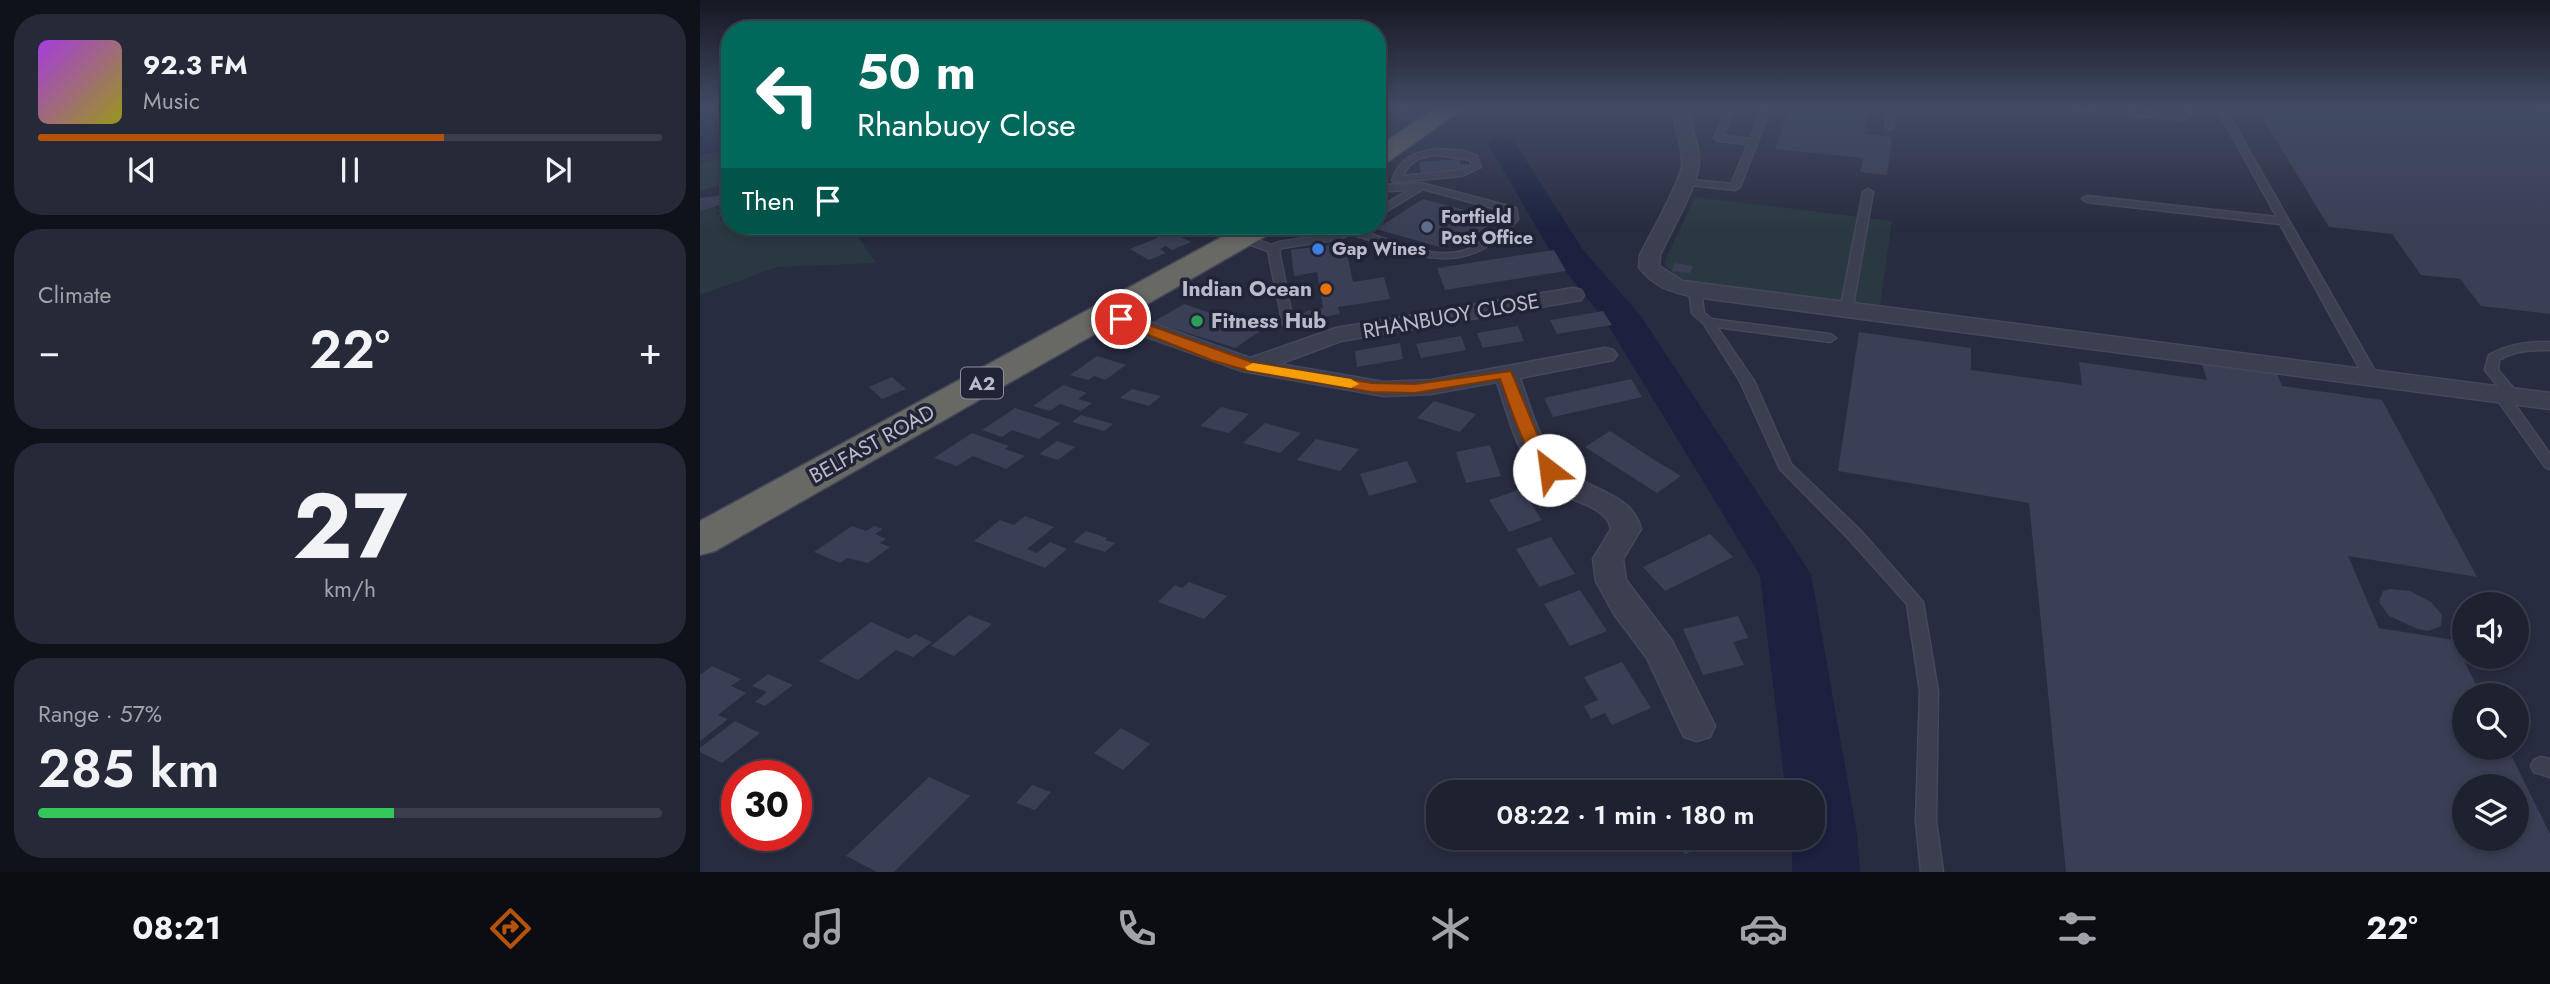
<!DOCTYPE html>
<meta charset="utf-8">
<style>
:root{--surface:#1e2130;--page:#262938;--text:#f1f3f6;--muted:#a1a3ab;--line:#3c3e4c;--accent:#b45309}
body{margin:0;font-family:Jost,sans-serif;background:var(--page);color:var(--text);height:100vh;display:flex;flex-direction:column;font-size:26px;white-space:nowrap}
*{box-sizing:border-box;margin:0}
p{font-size:23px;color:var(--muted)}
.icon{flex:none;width:38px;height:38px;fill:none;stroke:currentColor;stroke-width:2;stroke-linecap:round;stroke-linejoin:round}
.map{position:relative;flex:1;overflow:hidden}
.details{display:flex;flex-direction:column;gap:14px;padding:14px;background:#10121a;width:700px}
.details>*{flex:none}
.top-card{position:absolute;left:21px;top:21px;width:665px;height:214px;border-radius:28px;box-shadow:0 4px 10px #0003,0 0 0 2px var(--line);background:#00695c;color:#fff;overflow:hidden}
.fabs{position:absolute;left:1752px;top:592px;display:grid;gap:14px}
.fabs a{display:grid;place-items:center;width:77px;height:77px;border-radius:50%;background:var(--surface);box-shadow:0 4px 10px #0003,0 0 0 2px var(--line);font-size:35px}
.speed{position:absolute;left:21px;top:760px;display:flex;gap:14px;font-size:35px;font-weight:700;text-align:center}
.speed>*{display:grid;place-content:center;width:91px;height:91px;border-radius:50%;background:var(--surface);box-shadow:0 4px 10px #0003,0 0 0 2px var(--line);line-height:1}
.speed .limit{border:10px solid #d22;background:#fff;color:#111}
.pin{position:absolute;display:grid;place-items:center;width:60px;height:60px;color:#fff;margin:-30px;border:4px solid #fff;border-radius:50%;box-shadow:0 2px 7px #0007}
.me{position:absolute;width:77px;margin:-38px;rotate:330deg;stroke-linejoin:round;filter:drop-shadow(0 0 5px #0008)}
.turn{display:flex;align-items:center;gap:24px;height:147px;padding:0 21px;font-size:32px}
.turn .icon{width:91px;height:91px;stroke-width:2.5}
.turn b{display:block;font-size:49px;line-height:60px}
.then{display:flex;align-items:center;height:66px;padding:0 21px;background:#0003;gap:14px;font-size:26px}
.big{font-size:52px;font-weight:600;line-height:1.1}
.details .card{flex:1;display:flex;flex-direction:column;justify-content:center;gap:10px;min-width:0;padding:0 24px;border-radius:28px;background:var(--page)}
.details .dial{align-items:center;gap:0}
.dial b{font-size:91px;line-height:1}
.song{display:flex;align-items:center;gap:21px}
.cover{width:84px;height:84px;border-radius:10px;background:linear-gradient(135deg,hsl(280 70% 55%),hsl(60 70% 35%))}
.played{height:7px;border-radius:4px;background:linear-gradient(90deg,var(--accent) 65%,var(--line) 65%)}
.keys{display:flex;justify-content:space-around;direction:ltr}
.heat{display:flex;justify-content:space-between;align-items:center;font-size:38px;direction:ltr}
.charge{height:10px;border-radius:5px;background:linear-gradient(90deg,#34c759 57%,var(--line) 0)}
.trip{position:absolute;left:726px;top:780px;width:399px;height:70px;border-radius:28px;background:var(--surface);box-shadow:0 4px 10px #0003,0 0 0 2px var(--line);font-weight:600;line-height:70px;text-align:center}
.tabs{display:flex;height:112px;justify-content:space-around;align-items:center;background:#0c0d13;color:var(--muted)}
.tabs .icon{width:49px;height:49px}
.tabs .on{color:var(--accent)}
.tabs b{font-size:32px;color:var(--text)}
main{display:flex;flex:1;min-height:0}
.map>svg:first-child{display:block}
.green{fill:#2a3941}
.water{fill:#1b213e}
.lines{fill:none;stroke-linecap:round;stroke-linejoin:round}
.river{fill:#1b213e;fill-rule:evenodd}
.building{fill:#3a3f56;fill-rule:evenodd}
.service-casing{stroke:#45485a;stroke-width:3}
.minor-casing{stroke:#45485a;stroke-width:3}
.trunk-casing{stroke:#434758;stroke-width:3}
.service{fill:#3c3f50;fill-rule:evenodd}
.minor{fill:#3c3f50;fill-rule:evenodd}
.trunk{fill:#686864;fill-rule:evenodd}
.route{fill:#b45309;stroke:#753606;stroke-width:2}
.slow{fill:#f59e0b}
.service-dot{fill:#5c6f8a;stroke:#202436;stroke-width:2.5}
.shop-dot{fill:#3f7fe0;stroke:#202436;stroke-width:2.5}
.food-dot{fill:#e8710a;stroke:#202436;stroke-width:2.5}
.leisure-dot{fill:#2e9e5b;stroke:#202436;stroke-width:2.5}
.labels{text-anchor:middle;stroke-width:7;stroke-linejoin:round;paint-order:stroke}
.far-poi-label{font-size:18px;font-weight:bold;fill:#b9bbca;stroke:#202436;text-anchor:start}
.shield{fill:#202436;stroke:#8b8e9e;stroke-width:2}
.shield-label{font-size:19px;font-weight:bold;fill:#b9bbca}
.poi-label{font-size:21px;font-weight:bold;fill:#b9bbca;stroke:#202436;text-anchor:end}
.street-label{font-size:21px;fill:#b9bbca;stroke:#202436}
</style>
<main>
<section class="details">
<div class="card">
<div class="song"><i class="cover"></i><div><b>92.3 FM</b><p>Music</p></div></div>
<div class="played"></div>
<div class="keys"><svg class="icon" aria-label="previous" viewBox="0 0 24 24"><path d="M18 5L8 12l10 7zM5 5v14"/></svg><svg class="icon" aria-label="pause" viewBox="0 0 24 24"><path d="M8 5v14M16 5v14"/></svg><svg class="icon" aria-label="next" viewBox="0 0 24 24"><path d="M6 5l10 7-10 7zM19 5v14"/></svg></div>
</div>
<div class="card"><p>Climate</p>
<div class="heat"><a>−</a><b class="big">22°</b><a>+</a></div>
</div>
<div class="card dial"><b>27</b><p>km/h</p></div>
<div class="card"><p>Range · 57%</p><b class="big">285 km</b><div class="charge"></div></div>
</section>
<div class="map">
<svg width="1850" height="872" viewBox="0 0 1850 872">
<rect width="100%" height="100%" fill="#282c40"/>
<g class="green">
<path d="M30 156V182L0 191V164Z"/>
<path d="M995 197 1192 221 1180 305 993 283 975 275 964 263Z"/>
<path d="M14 207 19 211 16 214H20V221L30 219V226C48 226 61 233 79 234 107 235 128 230 157 235L176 263 77 267 0 295V211Z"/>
</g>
<path class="water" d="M0 107H30V149L0 155Z"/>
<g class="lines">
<path class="river" d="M802 136 812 138 883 250 940 315 1111 574 1157 834 1160 872H1092V838H1113V793H1086L1060 575 905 320 853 256 788 144 792 138Z"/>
</g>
<g class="building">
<path d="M677 107H698L685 116 677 115Z"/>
<path d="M1089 107H1169L1164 134 1192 137 1187 175 1160 172 1163 158 1075 149Z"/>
<path d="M1581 107H1850V314L1781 306 1760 279 1721 275 1692 234 1629 227 1560 114 1588 117Z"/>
<path d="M760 159 761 164H768L769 168 752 172 753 177 743 178 742 173 721 174 719 162Z"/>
<path d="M30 189V202L0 211V198L17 196Z"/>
<path d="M723 199 788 216 782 220 792 223 760 246 750 244 743 248 676 229Z"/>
<path d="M488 226H518L500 234Z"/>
<path d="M471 232 491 242 472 250 466 246 460 249 466 253 449 260 430 249Z"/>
<path d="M645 243 653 282 684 277 690 299 638 307 640 314 624 317 617 322 600 321 601 316 607 311 623 308 617 272 594 276 591 250Z"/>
<path d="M854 250 866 271 745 290 737 268Z"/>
<path d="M975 263 993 266 990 273 972 271Z"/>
<path d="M484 304 548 326 546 327 559 332 535 348 453 322Z"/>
<path d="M903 311 912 325 857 334 850 320Z"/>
<path d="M818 326 824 341 783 348 777 333Z"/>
<path d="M1159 332 1271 348V370L1382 385 1379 362 1507 380 1501 361 1576 371 1582 386 1682 400 1777 577 1648 556 1679 628 1754 640 1781 695H1764V747H1807L1850 834V872H1366L1329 503 1138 471ZM1764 786H1816V838H1764Z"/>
<path d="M761 336 766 350 721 358 716 344Z"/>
<path d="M700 343 703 359 657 367 655 351Z"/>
<path d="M397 356 426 365 405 380 394 376 388 380 370 375Z"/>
<path d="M192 377 206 389 182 399 169 387Z"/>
<path d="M931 379 942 397 853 417 844 398Z"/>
<path d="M363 385 387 393 378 399 392 403 381 411 360 404 350 411 333 406Z"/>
<path d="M432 389 461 396 449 406 420 398Z"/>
<path d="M734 401 776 414 760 432 717 418Z"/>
<path d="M521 407 549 414 529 433 500 426Z"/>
<path d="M315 408 361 423 339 439 312 430 302 437 282 430Z"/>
<path d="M381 415 413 424 404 431 372 422Z"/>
<path d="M565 423 601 433 580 453 543 443Z"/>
<path d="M910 431 956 461 981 476 957 493 885 447Z"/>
<path d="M272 433 309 446 305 449 325 456 306 469 273 456 257 466 234 458Z"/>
<path d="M616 439 659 449 640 471 597 460Z"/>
<path d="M357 441 375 447 358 460 339 454Z"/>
<path d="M790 445 801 476 766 483 756 452Z"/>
<path d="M707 461 717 482 669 496 660 474Z"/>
<path d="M821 489 842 520 809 532 789 500Z"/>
<path d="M325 516 354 527 327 549 337 553 350 542 367 549 345 568 274 541 300 520 314 525Z"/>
<path d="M152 526 166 531 174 526 183 529 175 534 186 539 180 543 190 547 168 563 147 558 140 563 114 552Z"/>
<path d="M386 531 407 538 405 540 415 543 405 552 373 542Z"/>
<path d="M1010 534 1033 557 965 591 943 567Z"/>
<path d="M851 537 875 574 839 587 816 549Z"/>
<path d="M489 582 527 596 504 619 458 602 475 585 482 588Z"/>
<path d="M1690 589 1710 591 1731 602 1742 615 1741 626 1728 631 1718 629 1689 616 1679 602 1683 591Z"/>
<path d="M880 590 907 631 870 646 844 604Z"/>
<path d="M269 615 292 624 254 656 231 646Z"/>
<path d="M1038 616 1048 638 1033 642 1044 665 1003 675 983 629Z"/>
<path d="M171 622 209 639 215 634 232 642 213 657 196 650 158 680 119 661Z"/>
<path d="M922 662 951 708 912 725 905 713 891 719 884 706 898 700 884 677Z"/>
<path d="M12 666 41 679 31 686 46 693 18 715 28 719 0 741V675Z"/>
<path d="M68 674 93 685 65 706 55 702 67 692 52 686Z"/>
<path d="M35 721 60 733 22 763 0 752V748Z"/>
<path d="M421 728 450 744 423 770 394 753Z"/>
<path d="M229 777 270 796 194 872H177L146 856Z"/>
<path d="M1083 781 1088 793H1038V792Z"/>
<path d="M332 785 351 792 335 810 316 803Z"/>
<path d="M978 838H1044V839L984 854Z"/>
</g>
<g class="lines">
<g class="service-casing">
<g id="service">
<path d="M706 107H716L708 114 740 120 736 123 698 117V113Z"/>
<path d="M1028 107H1036L1023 136 1050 139 1063 107H1071L1040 187 1035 190 981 184 979 182 984 179 1031 184 1048 144 1018 141 1014 138Z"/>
<path d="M1188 107H1196L1193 127 1189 130 1185 127Z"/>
<path d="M1370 107H1404L1482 114 1481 107H1489L1492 115 1483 120 1374 110Z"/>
<path d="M1516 107H1524L1679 378 1677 381 1672 382 1665 378 1580 224 1387 202 1382 199 1387 196 1577 217Z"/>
<path d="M738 149 763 151 777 156 781 167 762 176 694 182 692 180C701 157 714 152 738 149ZM738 155 770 160 771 166 760 170 703 176C710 160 721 156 738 155Z"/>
<path d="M677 183 685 185 721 183 816 208 818 219C765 282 717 255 651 234L640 239 582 248 579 250 593 322 587 326 583 325 568 251 537 240V236H545L572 245 579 242 637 233 652 226H662L660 230C690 240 730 260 763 251 780 246 795 231 808 218L807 212 723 189 677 217V209L709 190 685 191 677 189Z"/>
<path d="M1168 189 1173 192 1152 311 1146 315 1140 311 1163 192Z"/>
<path d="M995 288 1001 291 1004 313 1011 319 1130 334 1136 338 1130 342 1017 327 1054 381 1091 464 1160 530 1223 602 1238 691 1236 821 1243 872H1221L1216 821 1220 691 1207 604 1148 538 1080 469 1040 381 1004 324 992 313 989 291Z"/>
<path d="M1850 342V350C1832 350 1815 350 1799 360L1798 370 1820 396 1818 399H1811L1850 454V469L1845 467 1794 395 1802 391 1785 370 1789 355C1808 344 1828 342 1850 342Z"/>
<path d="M1841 757 1850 759V777L1834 772 1831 766 1834 760Z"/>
</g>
</g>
<g class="minor-casing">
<g id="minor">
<path d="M975 107H991C989 127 999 143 999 162 1000 181 969 235 960 255L959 266 983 281 1850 393V409L995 297C972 292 953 287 939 267L940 255C949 237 980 183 982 166 984 146 972 128 975 107Z"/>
<path d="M873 288 881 290 884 295 881 300 641 341 579 364 684 382 731 380 905 348 913 350 917 355 913 360 820 378C830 406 838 439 858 463 881 491 931 489 941 529L923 559 926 580 972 641 1015 726 1010 737 997 741 984 737 947 658 914 614 896 581 893 559 911 529C907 505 867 501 850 488 819 463 809 418 797 382L731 394 684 396 542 371 397 319 394 314 397 309H413L550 358 636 328Z"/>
</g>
</g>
<g class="trunk-casing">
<g id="trunk">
<path d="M738 107H765L686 163 677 166V147Z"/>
<path d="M542 226H577L573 232 15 551 0 555V521Z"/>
</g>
</g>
<use href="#service" class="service"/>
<use href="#minor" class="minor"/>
<use href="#trunk" class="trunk"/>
</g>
<linearGradient id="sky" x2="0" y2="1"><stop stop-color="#161823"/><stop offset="0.47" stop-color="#424b64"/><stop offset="1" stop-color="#424b64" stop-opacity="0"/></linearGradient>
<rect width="1850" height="229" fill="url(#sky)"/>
<path class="route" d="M421 315 552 362 671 383 715 384 811 371 843 448 857 470 849 475C829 470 808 399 800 379L715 393 671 392 545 370 511 360 416 322V316Z"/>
<path class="slow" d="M553 363 651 379 659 384 651 388 547 370 545 367Z"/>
<circle class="service-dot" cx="727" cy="227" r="7"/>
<circle class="shop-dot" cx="618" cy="249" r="7"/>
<circle class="food-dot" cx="626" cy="289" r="7"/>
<circle class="leisure-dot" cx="497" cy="321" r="7"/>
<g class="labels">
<g class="far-poi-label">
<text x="741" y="223">Fortfield<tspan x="741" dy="21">Post Office</tspan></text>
<text x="632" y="255">Gap Wines</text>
</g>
<rect class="shield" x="261" y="367.5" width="42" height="31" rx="5"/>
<g class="shield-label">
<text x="282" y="390">A2</text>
</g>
<g class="poi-label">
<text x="612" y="296">Indian Ocean</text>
<text x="511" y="328" text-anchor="start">Fitness Hub</text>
</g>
<g class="street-label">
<text transform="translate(751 316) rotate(-10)" y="7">RHANBUOY CLOSE</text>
<text transform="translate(172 444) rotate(-29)" y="7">BELFAST ROAD</text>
</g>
</g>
</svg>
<div class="fabs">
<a><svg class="icon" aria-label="sound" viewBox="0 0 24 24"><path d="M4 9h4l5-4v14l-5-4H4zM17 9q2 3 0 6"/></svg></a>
<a><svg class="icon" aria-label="search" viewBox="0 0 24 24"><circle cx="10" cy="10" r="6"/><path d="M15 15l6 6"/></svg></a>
<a><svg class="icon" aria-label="layers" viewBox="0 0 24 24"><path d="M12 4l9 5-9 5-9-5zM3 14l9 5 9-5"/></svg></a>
</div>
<div class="speed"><div class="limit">30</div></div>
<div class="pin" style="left:421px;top:319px;background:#d93025"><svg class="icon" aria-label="arrive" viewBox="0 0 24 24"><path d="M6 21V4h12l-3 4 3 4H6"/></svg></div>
<svg class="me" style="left:849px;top:470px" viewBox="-20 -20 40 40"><circle r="19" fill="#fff"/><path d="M0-13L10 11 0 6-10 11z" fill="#b45309"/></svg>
<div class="trip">08:22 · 1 min · 180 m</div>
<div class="top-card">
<div class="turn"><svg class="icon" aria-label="left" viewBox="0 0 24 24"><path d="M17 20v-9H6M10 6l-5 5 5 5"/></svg><div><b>50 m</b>Rhanbuoy Close</div></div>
<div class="then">Then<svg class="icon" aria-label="arrive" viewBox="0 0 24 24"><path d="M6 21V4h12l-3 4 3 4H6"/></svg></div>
</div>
</div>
</main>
<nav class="tabs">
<b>08:21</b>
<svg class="icon on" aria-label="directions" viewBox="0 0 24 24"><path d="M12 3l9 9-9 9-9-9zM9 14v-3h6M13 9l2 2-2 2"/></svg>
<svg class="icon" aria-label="music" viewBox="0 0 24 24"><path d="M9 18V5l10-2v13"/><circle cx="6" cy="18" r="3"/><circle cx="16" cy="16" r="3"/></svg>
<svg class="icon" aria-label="phone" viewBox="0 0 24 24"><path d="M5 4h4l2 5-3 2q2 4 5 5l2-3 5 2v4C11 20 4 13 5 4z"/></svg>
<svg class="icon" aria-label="climate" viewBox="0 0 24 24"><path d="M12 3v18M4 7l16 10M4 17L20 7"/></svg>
<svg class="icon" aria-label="car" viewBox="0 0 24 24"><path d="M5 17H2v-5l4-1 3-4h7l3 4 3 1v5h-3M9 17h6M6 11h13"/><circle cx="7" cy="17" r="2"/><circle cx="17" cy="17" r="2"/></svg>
<svg class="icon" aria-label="filters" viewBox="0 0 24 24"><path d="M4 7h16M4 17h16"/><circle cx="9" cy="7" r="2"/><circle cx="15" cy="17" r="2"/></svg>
<b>22°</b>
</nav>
